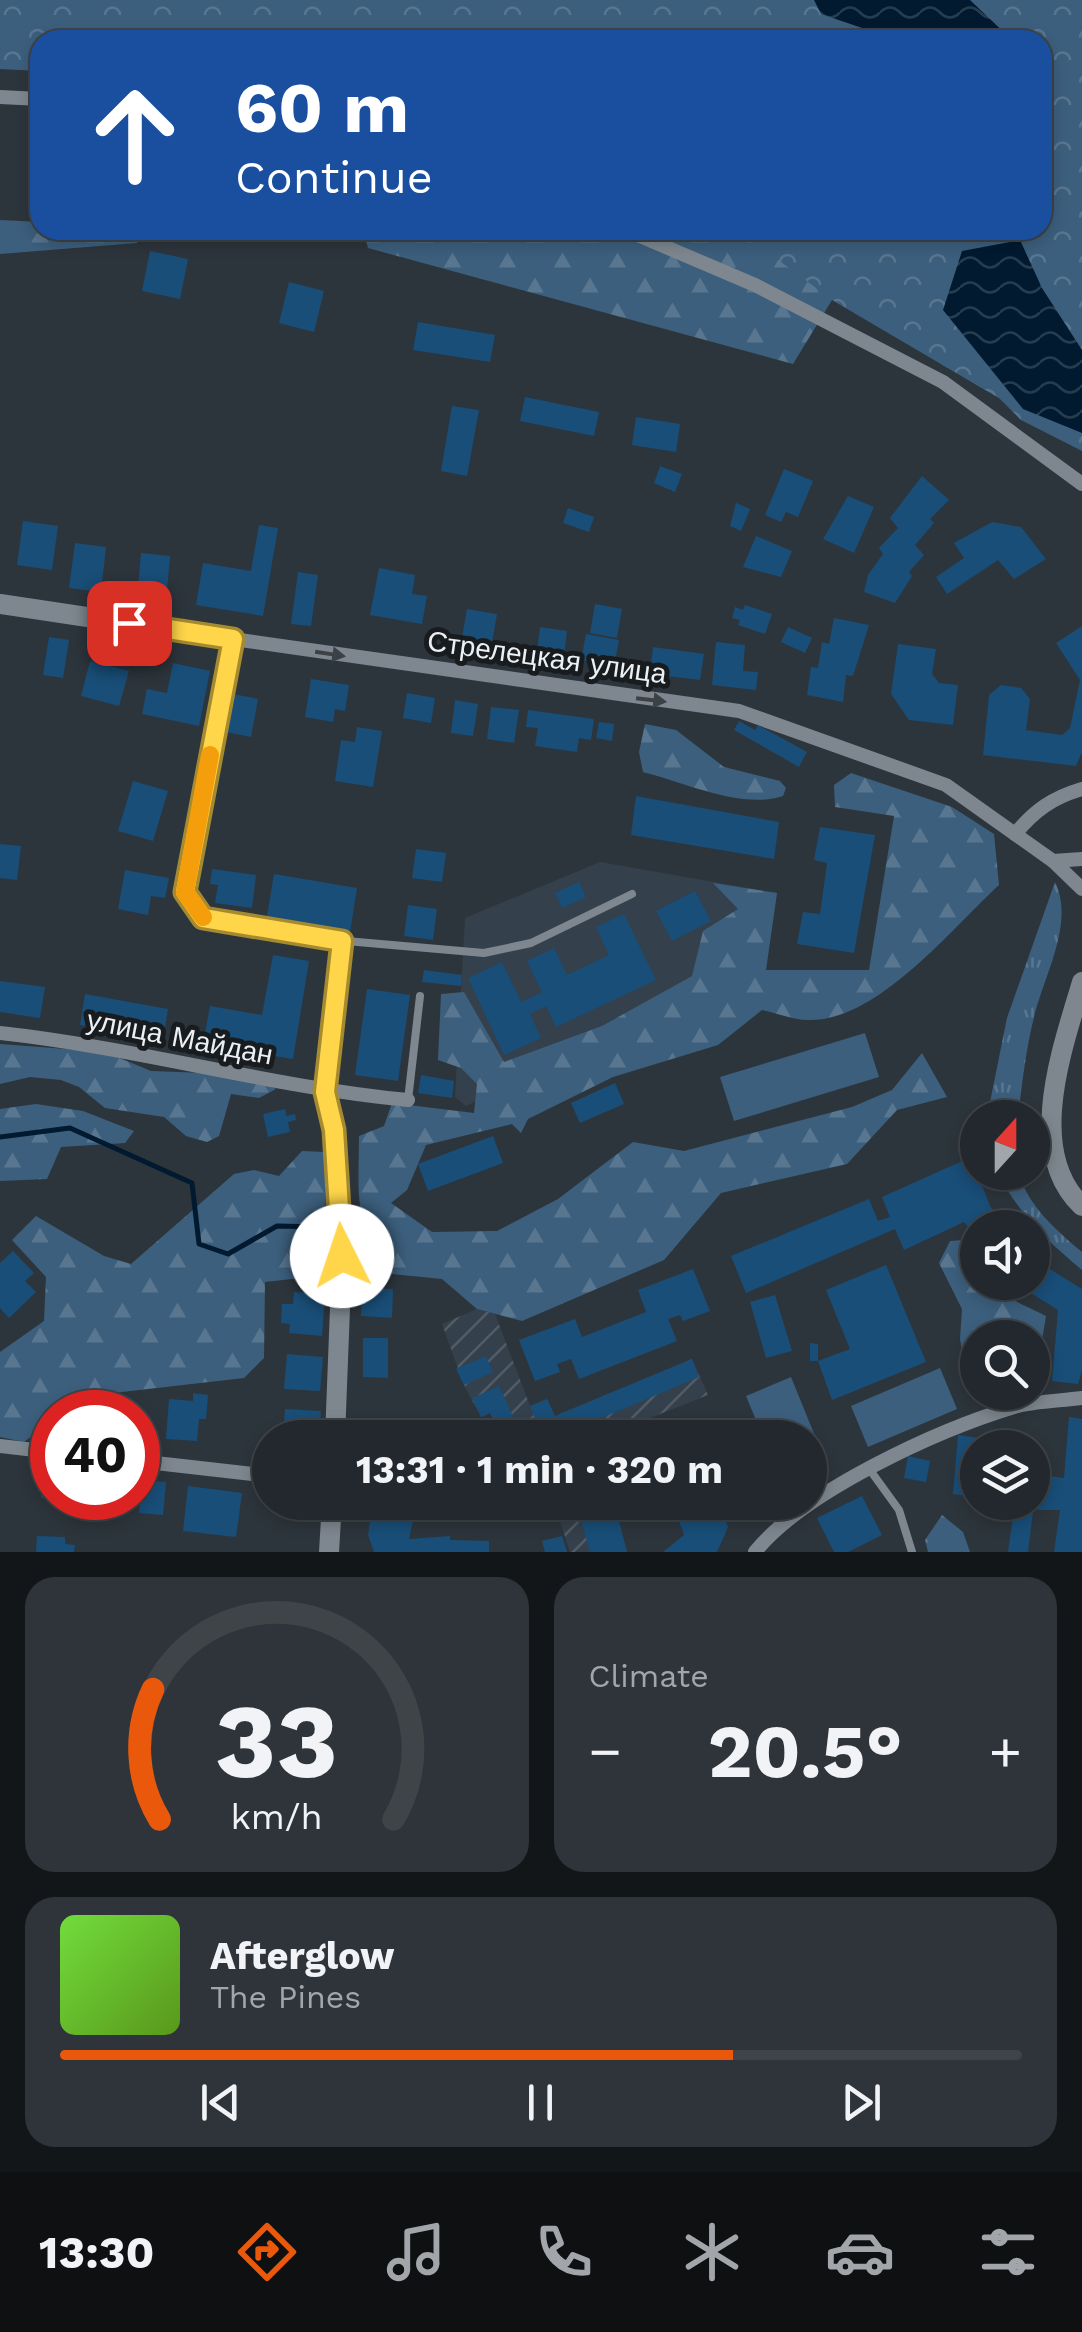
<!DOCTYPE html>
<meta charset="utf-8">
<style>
:root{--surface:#22282d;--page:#2e3439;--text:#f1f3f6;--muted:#a2a6aa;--line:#3f4449;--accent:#ea580c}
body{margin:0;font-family:"Work Sans",sans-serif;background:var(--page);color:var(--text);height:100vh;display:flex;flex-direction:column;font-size:38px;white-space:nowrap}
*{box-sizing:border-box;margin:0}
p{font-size:32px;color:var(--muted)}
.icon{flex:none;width:55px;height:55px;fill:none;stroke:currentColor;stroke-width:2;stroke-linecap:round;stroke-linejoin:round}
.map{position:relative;height:1552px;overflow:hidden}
.panel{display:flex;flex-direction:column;gap:25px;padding:25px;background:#131619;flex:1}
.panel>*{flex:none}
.hud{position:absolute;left:30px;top:30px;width:1022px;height:210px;border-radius:30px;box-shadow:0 5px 15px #0003,0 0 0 2px var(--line);background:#1a4fa0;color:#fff;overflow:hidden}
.needle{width:65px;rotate:21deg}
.controls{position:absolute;left:960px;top:1100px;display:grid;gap:20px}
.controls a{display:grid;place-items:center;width:90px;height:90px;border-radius:50%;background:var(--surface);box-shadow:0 5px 15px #0003,0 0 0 2px var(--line);font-size:50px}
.speed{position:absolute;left:30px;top:1390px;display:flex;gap:20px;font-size:50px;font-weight:700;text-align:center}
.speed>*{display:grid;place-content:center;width:130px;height:130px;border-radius:50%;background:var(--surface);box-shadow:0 5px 15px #0003,0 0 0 2px var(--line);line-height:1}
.speed .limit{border:15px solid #d22;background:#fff;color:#111}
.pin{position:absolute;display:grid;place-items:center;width:85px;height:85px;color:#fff;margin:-42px;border-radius:20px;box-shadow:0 5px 15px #0006}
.me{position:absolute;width:110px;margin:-55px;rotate:356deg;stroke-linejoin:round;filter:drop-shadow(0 0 8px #0008)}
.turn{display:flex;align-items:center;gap:35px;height:210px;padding:0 40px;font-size:45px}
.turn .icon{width:130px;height:130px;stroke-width:2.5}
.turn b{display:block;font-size:70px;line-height:85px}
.big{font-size:75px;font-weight:700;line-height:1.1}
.panel .widget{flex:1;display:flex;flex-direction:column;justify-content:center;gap:15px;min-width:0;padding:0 35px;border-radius:30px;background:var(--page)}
.panel .dial{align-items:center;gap:0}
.dial svg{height:260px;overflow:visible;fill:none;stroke:var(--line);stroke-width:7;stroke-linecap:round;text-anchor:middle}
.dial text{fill:var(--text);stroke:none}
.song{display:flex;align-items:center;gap:30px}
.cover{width:120px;height:120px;border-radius:15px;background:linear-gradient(135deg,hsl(100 70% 55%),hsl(90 70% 35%))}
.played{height:10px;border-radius:5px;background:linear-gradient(90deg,var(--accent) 70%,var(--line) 70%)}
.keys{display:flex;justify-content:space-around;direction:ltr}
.heat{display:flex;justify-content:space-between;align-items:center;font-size:55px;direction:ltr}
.panel .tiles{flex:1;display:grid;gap:25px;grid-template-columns:1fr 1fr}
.widget:last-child{grid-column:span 2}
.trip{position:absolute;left:252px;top:1420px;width:575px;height:100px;border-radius:50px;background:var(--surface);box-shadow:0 5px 15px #0003,0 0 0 2px var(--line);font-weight:700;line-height:100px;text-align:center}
.tabs{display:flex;height:160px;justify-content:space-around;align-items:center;background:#0e1012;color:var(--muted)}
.tabs .icon{width:70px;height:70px}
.tabs .on{color:var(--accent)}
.tabs b{font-size:45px;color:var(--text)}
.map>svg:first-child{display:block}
.built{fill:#34404b}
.industrial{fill:url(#industrial-furrows)}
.grass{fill:url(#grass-tufts)}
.forest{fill:url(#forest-firs)}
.park{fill:url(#park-crowns)}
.garden{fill:#3c5f7d}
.water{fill:url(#water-waves)}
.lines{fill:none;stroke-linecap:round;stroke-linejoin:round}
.stream{stroke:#011a30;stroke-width:5}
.building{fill:#194e78}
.lane{stroke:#7e878f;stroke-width:8}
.street{stroke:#7e878f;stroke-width:14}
.secondary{stroke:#7e878f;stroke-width:20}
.oneway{fill:#3c4146}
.route-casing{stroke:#a68a30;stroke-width:25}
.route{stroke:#ffd54a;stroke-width:18}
.slow{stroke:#f59e0b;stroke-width:18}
.labels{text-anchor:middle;stroke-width:10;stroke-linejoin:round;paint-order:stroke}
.street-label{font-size:28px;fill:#ebf0f5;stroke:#191c1f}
</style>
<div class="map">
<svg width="1082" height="1552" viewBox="0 0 1082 1552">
<defs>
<pattern id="industrial-furrows" width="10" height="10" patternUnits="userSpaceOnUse" patternTransform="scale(2.5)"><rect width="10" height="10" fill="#34404b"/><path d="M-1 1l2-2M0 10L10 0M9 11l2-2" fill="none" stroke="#525c66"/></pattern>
<pattern id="grass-tufts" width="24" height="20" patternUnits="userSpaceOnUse" patternTransform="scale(2.5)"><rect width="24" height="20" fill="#3c5f7d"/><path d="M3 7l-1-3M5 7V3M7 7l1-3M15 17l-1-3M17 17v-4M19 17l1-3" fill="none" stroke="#587690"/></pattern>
<pattern id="forest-firs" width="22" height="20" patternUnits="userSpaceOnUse" patternTransform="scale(2.5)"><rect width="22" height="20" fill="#3c5f7d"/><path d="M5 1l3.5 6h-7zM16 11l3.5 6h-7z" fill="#587690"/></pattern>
<pattern id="park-crowns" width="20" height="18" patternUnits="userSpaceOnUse" patternTransform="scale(2.5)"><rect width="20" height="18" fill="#3c5f7d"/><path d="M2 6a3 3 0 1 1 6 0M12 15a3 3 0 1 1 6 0" fill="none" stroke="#587690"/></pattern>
<pattern id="water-waves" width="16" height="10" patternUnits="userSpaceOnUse" patternTransform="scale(2.5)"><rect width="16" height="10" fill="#011a30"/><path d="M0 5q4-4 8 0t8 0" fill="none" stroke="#263c4f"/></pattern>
</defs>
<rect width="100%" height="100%" fill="#2d353c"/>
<path class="built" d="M600 862 777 893 763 988 613 1033 466 1106 455 1097 465 918Z"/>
<g class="industrial">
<path d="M477 1309 495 1314 530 1406 547 1399 555 1416 692 1359 708 1395 602 1437H501L490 1413 481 1417 464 1385 442 1324Z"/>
<path d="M531 1503H614L627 1552H570L557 1512 539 1520Z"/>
</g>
<g class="grass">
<path d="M1055 882C1075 923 1044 975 1034 1017 1026 1049 1022 1084 1018 1117H987L1007 1018Z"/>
<path d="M998 1173H1019C1027 1205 1057 1231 1082 1252V1270C1048 1242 1018 1213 998 1173Z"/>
</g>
<g class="forest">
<path d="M0 220 40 222V230H147L137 243 0 254Z"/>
<path d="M363 230H943L999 398 832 300 793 364 368 248Z"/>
<path d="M645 724 676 730 724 767 780 781 786 788 783 796C743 810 683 782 643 772L639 752Z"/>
<path d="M851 773 952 807 994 834 999 885C951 929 877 1022 808 1020 793 1020 777 1013 762 1010L718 1045 613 1077 528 1119 521 1133 512 1124 426 1145 407 1190 391 1203 432 1232 497 1231 558 1199 633 1142 684 1151 852 1107 892 1090 922 1053 947 1097 897 1110 847 1164 721 1193 664 1260 522 1321 477 1309 442 1279 392 1274C352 1220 359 1200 359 1136L384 1126 392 1103 474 1113 477 1084 461 1068 438 1060 441 994 464 992 504 1062 602 1026 692 976 703 931 738 909 713 883 777 893 766 970H869L894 816 835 807 834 785Z"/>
<path d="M0 1044 105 1052 151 1071 232 1074 261 1080 276 1089 259 1098 231 1094 219 1136 207 1142 186 1136 164 1117 105 1108 79 1087 61 1080 30 1077 0 1084Z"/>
<path d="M36 1104 83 1111 134 1131 125 1143 61 1147 47 1179 0 1181V1109Z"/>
<path d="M302 1151 325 1152 327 1275 265 1282 264 1358 244 1378 87 1396 65 1412H52V1421L24 1442 0 1437V1352L44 1321 46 1277 12 1240 36 1216 104 1256 131 1264 234 1174 254 1170 279 1176Z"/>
<path d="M963 1240 977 1258 978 1282 996 1283 1007 1297 1046 1316 1035 1383 1032 1338H978L977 1391 969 1389 960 1339 962 1309 939 1263 950 1241Z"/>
<path d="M942 1515 963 1532 970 1552H928L925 1540Z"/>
</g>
<path class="park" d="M0 0H1082V451L1021 420 999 398 831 299 758 245 721 230H1042V40H40V71L0 69Z"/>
<g class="garden">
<path d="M865 1033 879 1077 734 1121 720 1077Z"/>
<path d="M940 1368 957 1409 868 1447 851 1406Z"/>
<path d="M791 1377 826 1463 810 1469V1438L763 1437 746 1396Z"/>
</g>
<g class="water">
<path d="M814 0H970L1012 40H874L865 29 821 14Z"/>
<path d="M1020 240 1042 288 1082 350V433L1023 409 943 310 962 251Z"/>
</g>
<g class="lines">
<g class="stream">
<path d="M1020 240 1022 230"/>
<path d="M0 1137 70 1128 192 1183 199 1244 228 1254 277 1226 321 1227"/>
</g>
</g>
<g class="building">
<path d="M150 251 188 259 180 299 142 291Z"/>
<path d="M289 282 324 291 314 332 279 323Z"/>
<path d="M418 322 495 335 490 362 413 350Z"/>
<path d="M525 397 599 412 594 436 520 421Z"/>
<path d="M452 406 479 410 467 476 441 471Z"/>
<path d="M636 417 680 424 676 452 632 445Z"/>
<path d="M660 466 682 474 675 492 654 483Z"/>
<path d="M784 469 813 481 798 517 786 512 781 522 765 515Z"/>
<path d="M922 476 949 500 930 519 934 523 915 545 924 555 909 572 912 576 895 603 864 592 868 575 883 554 879 548 898 528 890 518Z"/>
<path d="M848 496 874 507 854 553 823 539Z"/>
<path d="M736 503 750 509 741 531 730 526Z"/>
<path d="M568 508 594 517 589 532 563 523Z"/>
<path d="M23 521 58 526 52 570 17 565Z"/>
<path d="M992 522 1021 527 1046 559 1014 579 998 560 947 594 936 577 964 558 954 543Z"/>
<path d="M259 525 278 528 263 616 196 605 203 563 251 571Z"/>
<path d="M756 536 792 551 781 577 743 567Z"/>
<path d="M75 543 106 547 101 592 69 588Z"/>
<path d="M141 553 170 556 166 602 137 599Z"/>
<path d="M379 568 415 575 412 594 427 596 422 624 370 615Z"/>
<path d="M298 572 318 575 311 626 291 624Z"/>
<path d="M595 604 622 609 617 638 590 633Z"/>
<path d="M745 605 772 614 765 634 738 625 740 620 732 618 735 607 743 610Z"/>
<path d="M467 609 497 614 491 648 461 643Z"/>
<path d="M834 618 869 625 853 676 846 675 843 702 807 695 811 667 818 668 822 642 829 644Z"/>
<path d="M1082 626V752L1076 766 983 755 989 695 1001 685 1021 688 1030 699 1026 730 1062 735 1070 728 1080 680 1056 643Z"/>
<path d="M540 627 567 631 564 656 537 653Z"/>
<path d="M788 627 812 638 805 653 781 642Z"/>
<path d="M586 634 619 640 614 667 581 660Z"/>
<path d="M49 637 69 640 63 678 43 675Z"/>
<path d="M716 642 745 645 743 671 758 672 756 690 712 685Z"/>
<path d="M898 644 936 649 932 674 939 683 958 685 953 725 909 720 891 694Z"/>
<path d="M653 647 704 654 700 680 650 674Z"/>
<path d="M90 661 129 671 119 706 81 696Z"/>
<path d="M173 663 210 671 199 726 142 714 147 689 167 693Z"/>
<path d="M311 679 349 685 345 711 335 709 333 722 305 717Z"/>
<path d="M407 693 435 698 431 723 403 718Z"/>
<path d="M233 694 258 699 251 737 226 732Z"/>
<path d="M455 700 478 704 473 736 451 733Z"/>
<path d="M491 707 519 710 514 743 487 739Z"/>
<path d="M528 710 594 719 591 740 579 738 577 752 535 746 538 728 526 727Z"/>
<path d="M739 721 755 730 758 725 807 752 799 767 734 730Z"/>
<path d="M599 722 614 724 612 741 596 738Z"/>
<path d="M357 727 382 731 373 787 335 781 341 740 355 742Z"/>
<path d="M133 781 168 791 153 841 118 831Z"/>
<path d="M636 796 779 822 774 859 631 835Z"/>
<path d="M820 827 875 835 854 953 797 944 803 912 820 914 827 863 814 860Z"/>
<path d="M0 844 21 846 17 880 0 878Z"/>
<path d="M416 849 446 853 442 882 412 878Z"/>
<path d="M212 869 256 875 252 908 215 903 218 885 210 884Z"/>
<path d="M125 870 169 878 165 898 151 896 148 915 118 909Z"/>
<path d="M274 874 357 888 350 932 267 916Z"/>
<path d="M579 882 586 897 562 908 555 893Z"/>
<path d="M695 891 711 921 672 941 656 911Z"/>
<path d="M408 905 437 909 433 940 404 936Z"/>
<path d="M624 914 656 980 556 1027 546 1006 530 1014 541 1038 504 1055 468 978 502 962 521 1002 542 992 527 961 554 948 567 975 609 955 596 927Z"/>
<path d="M273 955 309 961 293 1059 203 1044 210 1006 262 1015Z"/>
<path d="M424 970 462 975 461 986 422 982Z"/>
<path d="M0 981 45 987 40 1018 0 1012Z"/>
<path d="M367 989 410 995 398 1081 355 1075Z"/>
<path d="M85 994 168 1009 163 1040 80 1025Z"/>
<path d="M421 1075 454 1081 452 1098 418 1093Z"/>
<path d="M615 1083 624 1104 580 1123 571 1103Z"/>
<path d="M285 1109 286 1116 295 1114 296 1120 288 1122 290 1132 268 1137 263 1114Z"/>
<path d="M493 1136 503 1163 428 1191 418 1164Z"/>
<path d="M971 1157 990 1206 1008 1228H978V1240L964 1222 904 1250 895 1229 746 1293 731 1256 869 1199 878 1221 890 1217 882 1197Z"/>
<path d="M13 1251 34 1273 25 1281 36 1292 9 1318 0 1308V1263Z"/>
<path d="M1032 1258 1082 1289V1370L1078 1384 1052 1381 1058 1310 1013 1282H1032Z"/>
<path d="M886 1265 926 1362 832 1400 818 1361H810V1343L818 1344V1361L850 1349 826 1290Z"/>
<path d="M693 1269 710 1311 683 1321 680 1315 668 1319 677 1341 579 1379 571 1359 557 1364 560 1372 535 1381 519 1340 575 1319 582 1337 646 1312 638 1290Z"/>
<path d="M362 1288 393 1289 392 1318 361 1316Z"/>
<path d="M294 1292 325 1294 322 1336 289 1333 290 1324 281 1323 282 1304H293Z"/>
<path d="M775 1295 792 1351 766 1358 750 1302Z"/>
<path d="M363 1338H388V1378L363 1377Z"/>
<path d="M287 1354 323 1357 320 1391 284 1389Z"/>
<path d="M486 1356 493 1372 464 1385 456 1369Z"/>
<path d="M692 1359 699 1377 554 1438H543L530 1406 547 1399 555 1416Z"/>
<path d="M499 1386 523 1438H501L490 1413 481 1417 472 1398Z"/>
<path d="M193 1393 208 1395 206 1419H199L197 1441 166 1439 169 1399 193 1401Z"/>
<path d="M285 1409 321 1411 319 1438H283Z"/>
<path d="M1069 1417 1082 1419V1552H1054L1060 1510H1039L1023 1502H1032V1474L1064 1478Z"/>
<path d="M958 1435 1031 1445V1448H978V1498L953 1494Z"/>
<path d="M908 1456 930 1461 926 1482 904 1478Z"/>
<path d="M42 1468H52V1498H41Z"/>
<path d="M142 1480 166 1482 163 1515 139 1513Z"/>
<path d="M188 1486 242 1493 236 1537 183 1531Z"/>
<path d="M862 1496 882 1535 848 1552H834L817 1518Z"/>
<path d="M373 1502H417L409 1539 450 1536V1540L489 1541V1552H374L368 1535Z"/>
<path d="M531 1502H552L557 1512 539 1520Z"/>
<path d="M576 1502H614L627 1552H590Z"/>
<path d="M672 1502 718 1504 728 1527 717 1552H663L684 1535Z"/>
<path d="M1014 1509 1033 1512 1028 1552H1008Z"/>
<path d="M37 1536 65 1537V1544L75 1545 74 1552H36Z"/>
<path d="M562 1536 567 1552H545L542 1541Z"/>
</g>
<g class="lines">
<g class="lane">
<path d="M346 941 484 953 531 943 632 894"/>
<path d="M408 1100 420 996"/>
<path d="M870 1470 899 1510 912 1552"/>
</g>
<g class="street">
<path d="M0 97 40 99"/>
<path d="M626 230 755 285 943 382 1082 484"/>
<path d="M233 639 739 711 946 785 1053 861 1082 889"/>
<path d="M1015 834C1035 810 1052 798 1082 789"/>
<path d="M1053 861 1082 859"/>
<path d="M0 1033C138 1048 271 1087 408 1100"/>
<path d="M0 1446 52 1452"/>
<path d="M138 1461 270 1476"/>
<path d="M755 1552C804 1491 938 1430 1014 1407 1035 1401 1060 1401 1082 1398"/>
</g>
<g class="secondary">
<path d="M0 604 233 639 185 892 203 917 342 941 325 1092 333 1130 342 1256 335 1438"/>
<path d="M1082 982C1063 1047 1024 1151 1082 1206"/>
<path d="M329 1552 332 1502"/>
</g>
</g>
<defs><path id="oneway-solid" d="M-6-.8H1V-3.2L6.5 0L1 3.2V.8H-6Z" transform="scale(2.5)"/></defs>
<g class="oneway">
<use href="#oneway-solid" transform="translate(330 654) rotate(9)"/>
<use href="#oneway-solid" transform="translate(651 700) rotate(7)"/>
</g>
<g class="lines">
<g class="route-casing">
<path id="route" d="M129 623 233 639 185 892 203 918 342 941 325 1092 334 1130 342 1256"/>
</g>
<use href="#route" class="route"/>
<path class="slow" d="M203 917 185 892 210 755"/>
</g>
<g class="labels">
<g class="street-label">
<text transform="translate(547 657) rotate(8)" y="10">Стрелецкая улица</text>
<text transform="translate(180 1037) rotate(11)" y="10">улица Майдан</text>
</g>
</g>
</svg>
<div class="controls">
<a><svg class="needle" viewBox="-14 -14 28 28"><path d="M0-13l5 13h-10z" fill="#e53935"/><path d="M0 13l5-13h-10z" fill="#a2a6aa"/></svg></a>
<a><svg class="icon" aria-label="sound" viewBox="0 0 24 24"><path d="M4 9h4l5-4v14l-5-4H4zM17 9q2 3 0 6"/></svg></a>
<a><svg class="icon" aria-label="search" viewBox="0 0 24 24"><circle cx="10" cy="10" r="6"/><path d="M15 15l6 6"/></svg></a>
<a><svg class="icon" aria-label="layers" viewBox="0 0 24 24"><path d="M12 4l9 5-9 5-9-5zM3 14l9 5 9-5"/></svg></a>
</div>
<div class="speed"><div class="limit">40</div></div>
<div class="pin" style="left:129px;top:623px;background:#d93025"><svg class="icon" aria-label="arrive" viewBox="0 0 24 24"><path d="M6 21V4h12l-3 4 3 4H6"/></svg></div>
<svg class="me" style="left:342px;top:1256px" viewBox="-20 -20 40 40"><circle r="19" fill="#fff"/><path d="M0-13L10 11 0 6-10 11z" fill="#ffd54a"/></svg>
<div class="trip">13:31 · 1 min · 320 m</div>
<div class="hud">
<div class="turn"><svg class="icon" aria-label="ahead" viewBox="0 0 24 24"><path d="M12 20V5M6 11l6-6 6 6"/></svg><div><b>60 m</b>Continue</div></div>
</div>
</div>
<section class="panel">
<div class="tiles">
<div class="widget dial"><svg viewBox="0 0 100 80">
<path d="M14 69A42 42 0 1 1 86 69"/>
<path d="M14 69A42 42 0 0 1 12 29" stroke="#ea580c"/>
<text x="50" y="56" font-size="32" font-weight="700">33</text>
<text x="50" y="72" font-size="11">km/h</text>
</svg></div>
<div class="widget"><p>Climate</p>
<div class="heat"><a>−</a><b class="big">20.5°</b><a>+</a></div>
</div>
<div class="widget">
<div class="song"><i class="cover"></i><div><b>Afterglow</b><p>The Pines</p></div></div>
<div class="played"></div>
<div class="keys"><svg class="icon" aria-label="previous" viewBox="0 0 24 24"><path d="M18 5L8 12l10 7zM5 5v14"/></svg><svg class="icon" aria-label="pause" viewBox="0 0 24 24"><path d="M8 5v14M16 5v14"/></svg><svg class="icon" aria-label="next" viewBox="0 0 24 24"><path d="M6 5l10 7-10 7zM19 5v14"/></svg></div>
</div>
</div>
</section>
<nav class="tabs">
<b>13:30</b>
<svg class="icon on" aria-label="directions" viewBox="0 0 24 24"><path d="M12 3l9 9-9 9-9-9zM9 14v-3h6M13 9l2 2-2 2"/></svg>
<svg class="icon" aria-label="music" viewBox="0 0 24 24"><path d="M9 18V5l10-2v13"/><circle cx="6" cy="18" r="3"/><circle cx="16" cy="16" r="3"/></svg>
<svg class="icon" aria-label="phone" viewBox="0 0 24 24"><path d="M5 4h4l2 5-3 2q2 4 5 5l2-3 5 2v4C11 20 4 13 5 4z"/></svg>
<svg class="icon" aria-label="climate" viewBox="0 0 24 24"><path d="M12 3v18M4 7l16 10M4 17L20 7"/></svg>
<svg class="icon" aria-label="car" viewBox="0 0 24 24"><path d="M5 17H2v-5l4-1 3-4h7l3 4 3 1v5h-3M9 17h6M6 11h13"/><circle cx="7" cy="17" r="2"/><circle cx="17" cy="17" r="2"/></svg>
<svg class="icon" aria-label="filters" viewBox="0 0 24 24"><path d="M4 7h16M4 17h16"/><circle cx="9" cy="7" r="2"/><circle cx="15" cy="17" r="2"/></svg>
</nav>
